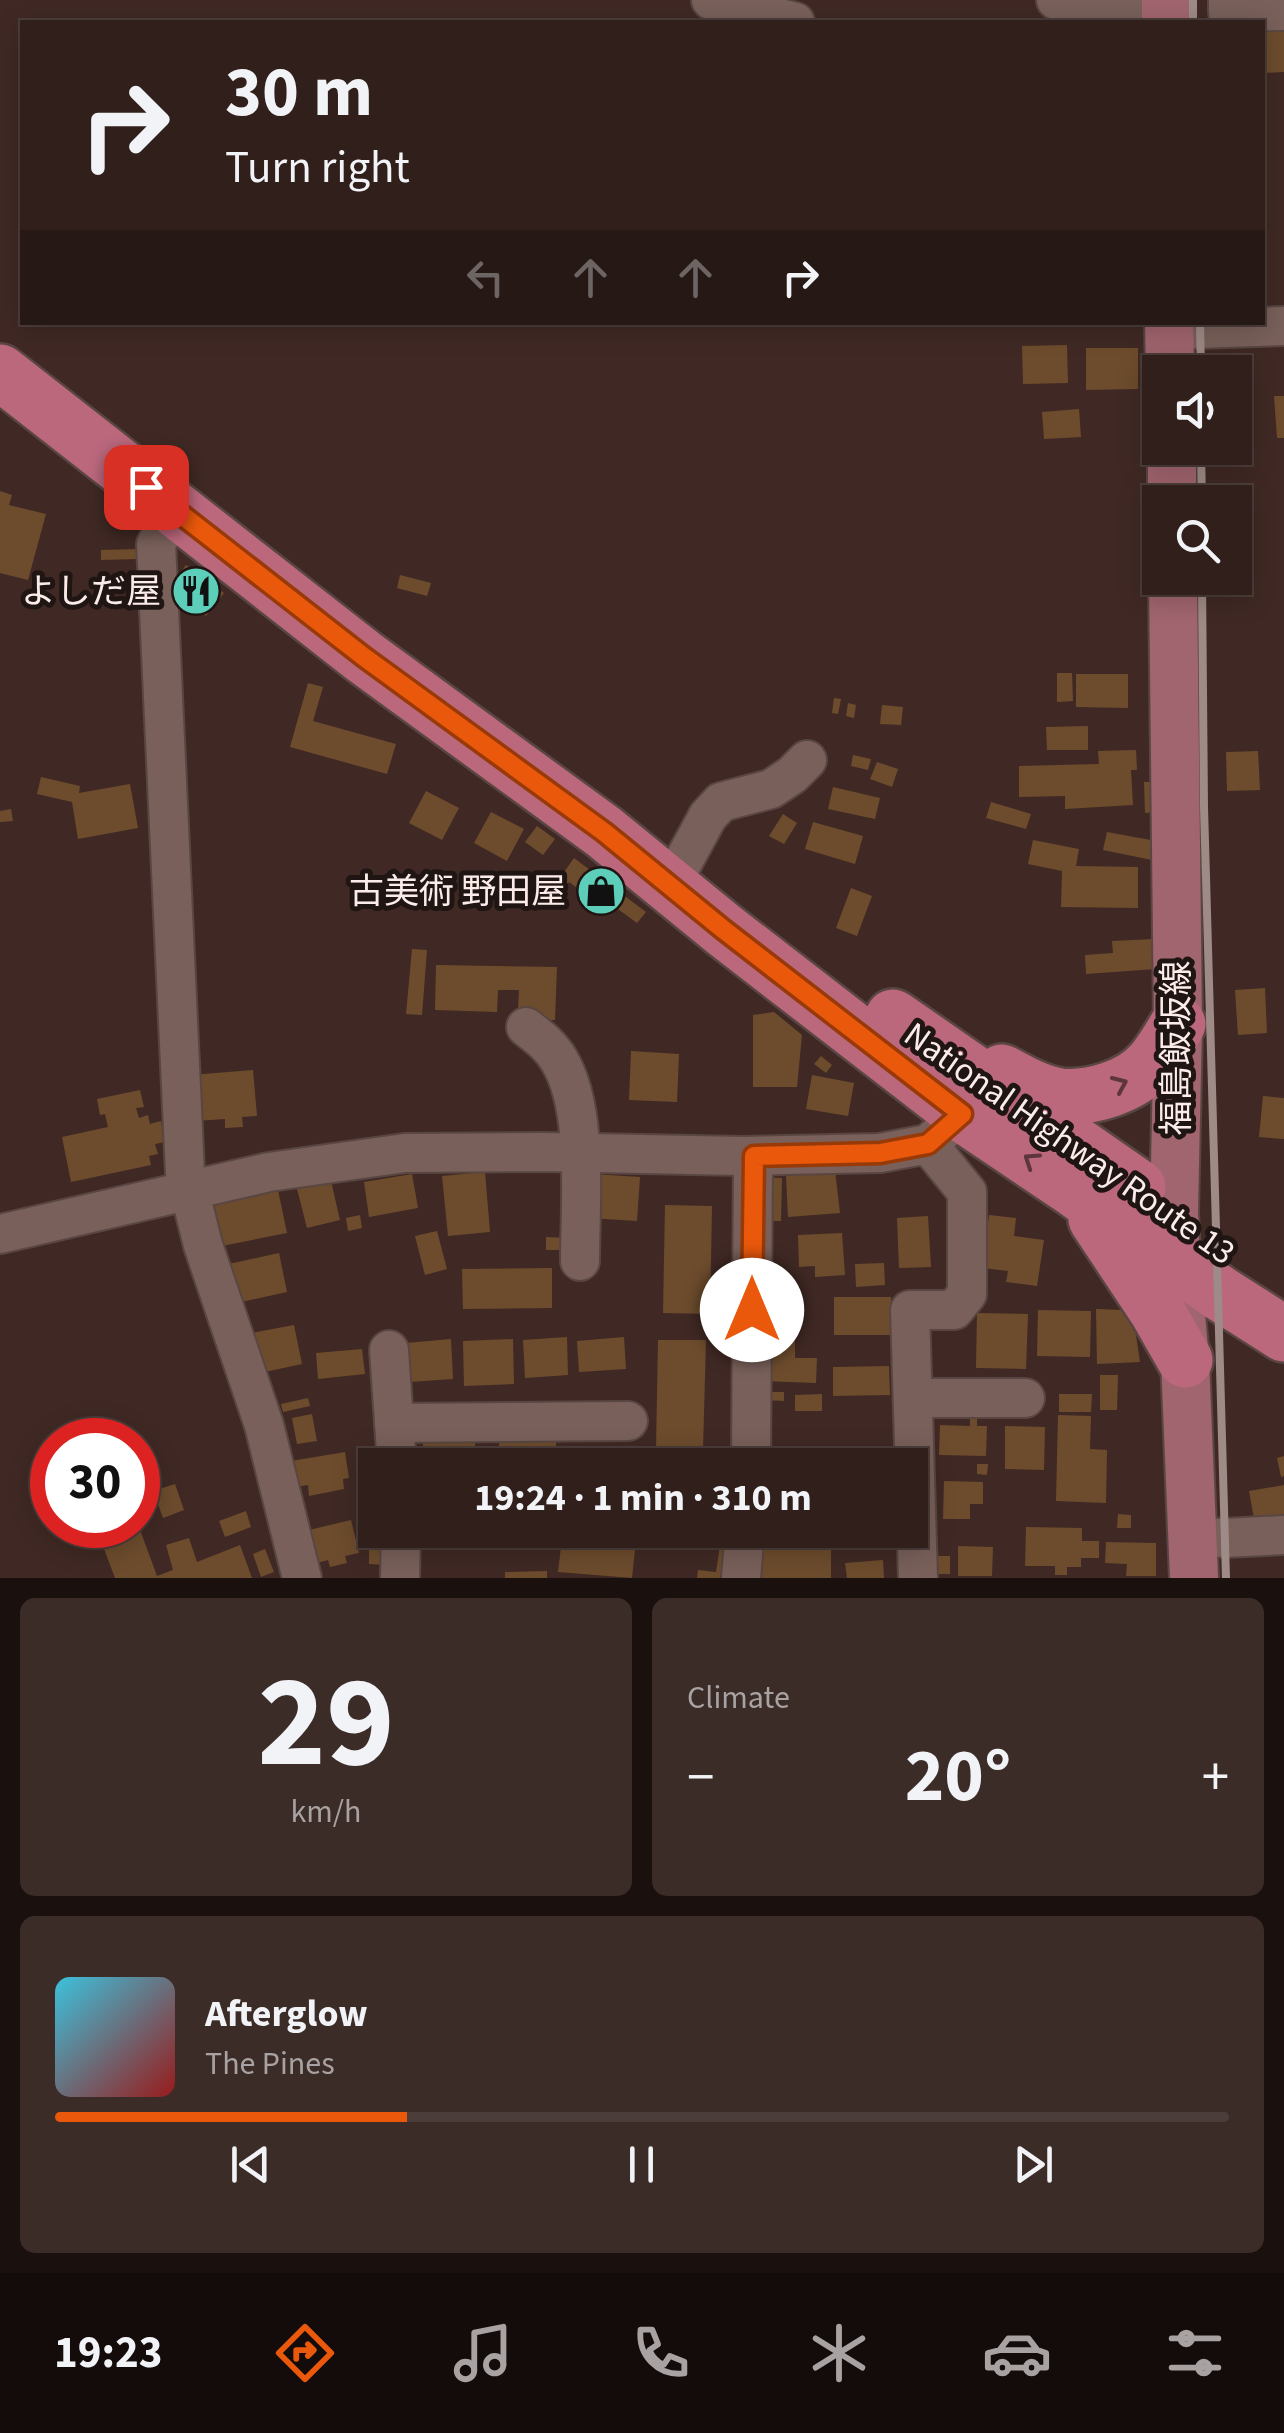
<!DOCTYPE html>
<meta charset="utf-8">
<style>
:root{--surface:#301f1b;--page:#3c2c28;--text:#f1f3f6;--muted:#a8a2a3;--line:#4b3d3a;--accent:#ea580c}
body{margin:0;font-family:"Source Sans 3","Noto Sans JP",sans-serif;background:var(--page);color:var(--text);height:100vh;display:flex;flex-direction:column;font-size:38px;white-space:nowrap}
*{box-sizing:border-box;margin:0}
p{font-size:32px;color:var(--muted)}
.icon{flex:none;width:55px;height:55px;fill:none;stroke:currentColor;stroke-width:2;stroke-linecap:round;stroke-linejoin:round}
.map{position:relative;height:1578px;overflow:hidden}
.drawer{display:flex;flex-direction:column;gap:20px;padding:20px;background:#1a110f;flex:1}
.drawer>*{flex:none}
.banner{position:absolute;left:20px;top:20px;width:1245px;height:305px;border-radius:0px;box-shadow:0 5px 25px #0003,0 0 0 2px var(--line);background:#301f1b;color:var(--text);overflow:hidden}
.tools{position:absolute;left:1142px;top:355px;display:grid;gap:20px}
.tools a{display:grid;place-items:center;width:110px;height:110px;border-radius:0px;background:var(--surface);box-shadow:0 5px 25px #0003,0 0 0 2px var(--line);font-size:50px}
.speed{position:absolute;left:30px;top:1418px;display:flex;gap:20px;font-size:50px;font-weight:700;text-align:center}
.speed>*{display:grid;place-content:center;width:130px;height:130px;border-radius:50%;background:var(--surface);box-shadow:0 5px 25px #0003,0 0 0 2px var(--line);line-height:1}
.speed .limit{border:15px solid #d22;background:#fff;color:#111}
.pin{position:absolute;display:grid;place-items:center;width:85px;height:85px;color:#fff;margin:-42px;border-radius:20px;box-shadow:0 5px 15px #0006}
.me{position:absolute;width:110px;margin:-55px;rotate:0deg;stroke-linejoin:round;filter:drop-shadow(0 0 8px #0008)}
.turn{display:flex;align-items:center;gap:35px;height:210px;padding:0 40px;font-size:45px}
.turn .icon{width:130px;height:130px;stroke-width:2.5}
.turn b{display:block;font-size:70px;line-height:85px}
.lanes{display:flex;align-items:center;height:95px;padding:0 40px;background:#0003;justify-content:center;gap:50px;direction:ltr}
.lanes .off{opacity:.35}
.big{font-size:75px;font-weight:700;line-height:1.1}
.drawer .widget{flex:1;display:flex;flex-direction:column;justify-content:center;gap:15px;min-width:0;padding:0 35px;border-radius:15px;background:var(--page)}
.drawer .dial{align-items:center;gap:0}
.dial b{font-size:130px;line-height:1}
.song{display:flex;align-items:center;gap:30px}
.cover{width:120px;height:120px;border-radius:15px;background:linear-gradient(135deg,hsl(190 70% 55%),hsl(0 70% 35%))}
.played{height:10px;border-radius:5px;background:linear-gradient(90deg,var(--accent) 30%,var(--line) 30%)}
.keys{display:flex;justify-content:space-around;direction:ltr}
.heat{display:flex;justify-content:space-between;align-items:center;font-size:55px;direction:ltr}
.drawer .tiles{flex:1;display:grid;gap:20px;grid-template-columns:1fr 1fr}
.widget:last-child{grid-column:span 2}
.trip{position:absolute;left:358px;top:1448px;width:570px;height:100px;border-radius:0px;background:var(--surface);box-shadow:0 5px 25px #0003,0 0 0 2px var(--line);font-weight:700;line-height:100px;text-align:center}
.menu{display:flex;height:160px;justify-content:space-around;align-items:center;background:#130c0b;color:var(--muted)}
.menu .icon{width:70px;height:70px}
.menu .current{color:var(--accent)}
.menu b{font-size:45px;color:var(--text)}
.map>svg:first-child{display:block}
.building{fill:#6d4c2d}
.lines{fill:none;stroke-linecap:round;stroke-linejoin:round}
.minor-casing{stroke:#594642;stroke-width:42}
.major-casing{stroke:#594642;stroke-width:52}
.highway-casing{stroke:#594642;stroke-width:60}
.minor{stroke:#79605a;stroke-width:38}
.major{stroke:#a1656f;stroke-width:48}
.highway{stroke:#bb687d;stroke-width:55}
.rail{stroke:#9e8a86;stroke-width:8}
.oneway{stroke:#5d363d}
.route-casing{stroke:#983908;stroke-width:25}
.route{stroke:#ea580c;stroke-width:18}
.labels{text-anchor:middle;stroke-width:10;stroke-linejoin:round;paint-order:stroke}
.poi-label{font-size:35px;fill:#fcece9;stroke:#1f1513;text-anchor:end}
.street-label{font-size:35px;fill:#fcece9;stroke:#1f1513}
</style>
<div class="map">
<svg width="1284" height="1578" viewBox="0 0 1284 1578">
<rect width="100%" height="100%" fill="#402924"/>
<g class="building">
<path d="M1284 27V72L1262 73V28Z"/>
<path d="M1067 345 1068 383 1023 384 1022 346Z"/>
<path d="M1086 348H1138V389L1086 390Z"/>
<path d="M1274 396H1284V438H1277Z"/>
<path d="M1079 409 1081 437 1044 439 1042 412Z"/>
<path d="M0 491 12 495 9 505 46 514 28 580 0 573Z"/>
<path d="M138 549V559L101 560V550Z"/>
<path d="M186 565 224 593 206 616 169 588Z"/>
<path d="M400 575 431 583 427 596 397 588Z"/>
<path d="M1057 673H1072L1073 701 1057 702Z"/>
<path d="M1076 674H1128V708L1076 707Z"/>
<path d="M308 683 323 687 313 721 396 744 387 774 290 747Z"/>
<path d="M834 698 841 699 838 714 832 713Z"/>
<path d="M848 703 856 705 854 718 846 716Z"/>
<path d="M882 705 903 707 901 725 880 724Z"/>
<path d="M1088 726V750H1047L1046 727Z"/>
<path d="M1136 750 1137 770H1131L1133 805 1065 809V796L1019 797V766L1099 764 1098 751Z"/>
<path d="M1258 751 1260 790 1227 791 1226 752Z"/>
<path d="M853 755 871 759 868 770 851 766Z"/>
<path d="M877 762 898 769 892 787 870 779Z"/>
<path d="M41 777 80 786 79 793 130 784 138 828 78 839 72 802 37 794Z"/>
<path d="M1144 782H1154L1155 812 1145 813Z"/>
<path d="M833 787 880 798 875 819 828 809Z"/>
<path d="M426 791 459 808 442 840 409 823Z"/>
<path d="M991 802 1031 814 1026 829 986 818Z"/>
<path d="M11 809 13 821 0 822V811Z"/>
<path d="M491 812 524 829 507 861 474 843Z"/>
<path d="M783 814 797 823 784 844 769 836Z"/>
<path d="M813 822 863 836 855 864 805 849Z"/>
<path d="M537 826 555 839 543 855 525 842Z"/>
<path d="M1107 832 1156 841 1152 860 1103 850Z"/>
<path d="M1033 840 1079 849 1076 866 1138 867V908L1061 907 1062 871 1028 864Z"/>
<path d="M574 858 646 912 637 923 611 904 607 910 569 882 567 885 559 879Z"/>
<path d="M851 888 872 896 857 936 836 928Z"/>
<path d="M1154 939 1156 969 1086 974 1085 955 1113 953 1112 941Z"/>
<path d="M412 949 427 950 422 1015 406 1014Z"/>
<path d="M436 965 557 967 555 1020H535V1010L518 1009 519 990H498L497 1012 435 1010Z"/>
<path d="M1265 988 1267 1033 1238 1035 1235 990Z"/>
<path d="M774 1012 802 1035 797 1087H753V1015Z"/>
<path d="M631 1051 679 1054 677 1102 629 1100Z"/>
<path d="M821 1056 832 1065 826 1073 814 1064Z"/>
<path d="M253 1070 257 1116 242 1117 243 1127 225 1128V1119L195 1121 191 1075Z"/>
<path d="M812 1075 854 1083 848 1116 806 1109Z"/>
<path d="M140 1090 144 1107 136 1108 139 1118 148 1115 150 1124 161 1121 165 1142 155 1144 158 1154 149 1156 151 1165 71 1182 62 1137 108 1127 105 1114 100 1115 97 1099Z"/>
<path d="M1263 1096 1284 1098V1139L1259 1137Z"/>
<path d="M835 1170 840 1213 788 1217 786 1176Z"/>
<path d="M485 1172 490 1232 448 1236 442 1176Z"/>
<path d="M412 1174 418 1208 369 1217 364 1182Z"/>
<path d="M592 1174 640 1177 637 1221 589 1218Z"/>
<path d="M759 1177 782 1178 781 1221H758Z"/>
<path d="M331 1181 340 1220 307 1228 297 1189Z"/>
<path d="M278 1190 287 1233 217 1247 208 1204Z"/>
<path d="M665 1205 712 1206 710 1314 663 1313Z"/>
<path d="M360 1215 362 1228 348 1231 346 1218Z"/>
<path d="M989 1215 1016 1218 1014 1236 1044 1240 1037 1286 1006 1282 1008 1271 982 1268Z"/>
<path d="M928 1216 931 1267 899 1268 897 1218Z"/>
<path d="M437 1231 447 1269 425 1275 415 1236Z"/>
<path d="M842 1233 845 1275 815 1277V1266L799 1267 798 1235Z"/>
<path d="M546 1237 569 1238 568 1250H546Z"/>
<path d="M279 1253 287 1292 232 1304 224 1265Z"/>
<path d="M884 1263 885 1285 856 1287 855 1264Z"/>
<path d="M552 1268V1308L463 1309 462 1269Z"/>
<rect x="834" y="1297" width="57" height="38"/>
<path d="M1096 1309 1124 1310 1133 1315 1140 1362 1097 1364Z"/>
<path d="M1038 1310 1091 1311 1090 1357 1037 1356Z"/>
<path d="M977 1313 1028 1314 1026 1369 976 1368Z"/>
<path d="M294 1325 302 1364 260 1373 251 1333Z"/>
<path d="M567 1337 568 1375 525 1378 523 1340Z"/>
<path d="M624 1337 626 1369 579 1372 577 1341Z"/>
<path d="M451 1339 453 1379 409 1382 406 1343Z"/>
<path d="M513 1339 514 1384 464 1386 463 1341Z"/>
<path d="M762 1339H795V1358H817L816 1383 762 1381Z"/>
<path d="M658 1340H706L703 1450H656Z"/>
<path d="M362 1349 365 1374 318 1379 316 1353Z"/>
<path d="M889 1366 890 1395 833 1396V1367Z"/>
<path d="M1100 1375H1118L1117 1410H1100Z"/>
<path d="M764 1392H784V1401L764 1400Z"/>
<path d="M822 1394V1411H795V1395Z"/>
<path d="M1059 1394H1092L1091 1412H1059Z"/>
<path d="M308 1398 310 1406 283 1412 281 1404Z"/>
<path d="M312 1414 317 1441 297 1444 292 1418Z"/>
<path d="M1058 1415 1091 1416 1090 1449 1107 1450 1106 1503 1056 1501Z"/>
<path d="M970 1417H977V1426H987L986 1456 939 1455 940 1425 970 1426Z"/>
<path d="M1005 1426 1045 1427 1044 1470 1005 1469Z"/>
<path d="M475 1441V1465H423V1442Z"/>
<path d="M556 1441V1465H499V1443Z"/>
<path d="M622 1450 623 1465H582V1451Z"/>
<path d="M375 1451V1472L360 1474 358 1453Z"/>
<path d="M345 1452 349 1478 343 1479 344 1489 309 1496 308 1485 295 1487 291 1461Z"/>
<path d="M1284 1456V1476L1281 1477 1277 1458Z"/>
<path d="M977 1464H988L987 1475 977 1474Z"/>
<path d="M944 1481 983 1482V1504H970V1519H943Z"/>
<path d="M175 1484 184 1510 163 1518 153 1491Z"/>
<path d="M1284 1485V1524L1256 1529 1249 1491Z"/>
<path d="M246 1511 251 1527 225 1537 219 1521Z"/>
<path d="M1118 1514 1131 1515V1528H1117Z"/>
<path d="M351 1520 359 1553 345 1556 347 1563 330 1567 328 1560 313 1564 305 1531Z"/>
<path d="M139 1527 157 1576 173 1570 166 1545 189 1538 197 1562 240 1545 252 1578H115L101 1541Z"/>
<path d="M1026 1527 1082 1528V1541H1099V1558H1081V1567H1067V1575H1055V1566H1025Z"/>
<path d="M438 1530H494V1543L438 1541Z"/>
<path d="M563 1530H637L632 1578 558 1572Z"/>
<path d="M1106 1542 1156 1543V1576H1126L1127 1564 1105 1563Z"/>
<path d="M787 1544H831V1578H756L757 1549 787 1550Z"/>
<path d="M369 1545 385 1546 384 1565 369 1564Z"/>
<path d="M720 1545 731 1547 728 1578H697L698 1570 716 1572Z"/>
<path d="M958 1546 993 1547 992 1576H958Z"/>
<path d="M265 1549 274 1572 261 1577 253 1554Z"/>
<rect x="936" y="1556" width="14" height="18"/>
<path d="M883 1560 884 1578H847L845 1563Z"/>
<path d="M547 1571V1578H505V1572Z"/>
</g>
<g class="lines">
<g class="minor-casing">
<g id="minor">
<path d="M711 0 795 22"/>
<path d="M1056 0 1166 20"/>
<path d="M1228 0V12L1284 11"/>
<path d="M1169 330 1284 326"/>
<path d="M175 510 156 544 185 1173 203 1245 264 1425 302 1578"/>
<path d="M676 875 708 816 721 802 771 789 792 775 807 760"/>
<path d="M526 1027C539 1037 551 1046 559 1060 589 1109 580 1203 580 1261"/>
<path d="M0 1234 269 1172 405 1153 542 1152 743 1156 880 1153 928 1144 962 1114"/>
<path d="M389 1350 397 1465"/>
<path d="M913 1398H1025"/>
<path d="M394 1423 628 1421"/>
<path d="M751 1465 753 1156"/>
<path d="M1192 1537 1225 1538 1284 1535"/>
<path d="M400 1578 401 1530"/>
<path d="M741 1578 745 1530"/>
<path d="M918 1578 910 1310H954L967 1294V1192L928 1144"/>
</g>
</g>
<g class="major-casing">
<g id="major">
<path d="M1166 0V22"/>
<path d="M1169 322 1170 372"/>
<path d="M1172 448V502"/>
<path d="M1173 578 1178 1024 1174 1212 1176 1260 1185 1360 1194 1578"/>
</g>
</g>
<g class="highway-casing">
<g id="highway">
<path d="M0 372 364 657 604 832 724 930 962 1114 1075 1190 1218 1292 1284 1334"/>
<path d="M893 1017 1138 1187"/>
<path d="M1002 1072C1020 1082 1040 1093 1060 1096 1091 1099 1131 1087 1152 1063 1162 1052 1170 1037 1178 1024"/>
<path d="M1096 1219 1157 1311 1185 1360"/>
</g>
</g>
<use href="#minor" class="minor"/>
<use href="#major" class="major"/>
<use href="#highway" class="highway"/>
<g class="rail">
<path d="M1193 0V22"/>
<path d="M1200 322 1201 372"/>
<path d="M1201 448 1202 502"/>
<path d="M1202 578 1204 807 1226 1578"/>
</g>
</g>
<defs><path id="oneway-chevron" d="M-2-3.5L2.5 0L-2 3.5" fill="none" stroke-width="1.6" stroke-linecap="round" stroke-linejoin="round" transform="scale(2.5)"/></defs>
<g class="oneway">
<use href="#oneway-chevron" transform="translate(1120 1084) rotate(-24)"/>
<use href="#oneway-chevron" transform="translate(1031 1160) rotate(-146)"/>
</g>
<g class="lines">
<g class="route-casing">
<path id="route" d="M146 487 364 657 604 832 724 930 962 1114 928 1144 880 1153 754 1156 752 1310"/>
</g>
<use href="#route" class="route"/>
</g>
<defs>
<g id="restaurant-disc" transform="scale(2.5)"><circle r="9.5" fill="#5dceb9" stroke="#1f1513"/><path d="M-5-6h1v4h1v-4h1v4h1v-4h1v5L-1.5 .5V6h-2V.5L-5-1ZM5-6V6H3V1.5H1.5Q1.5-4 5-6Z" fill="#111"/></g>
<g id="shop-disc" transform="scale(2.5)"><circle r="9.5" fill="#5dceb9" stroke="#1f1513"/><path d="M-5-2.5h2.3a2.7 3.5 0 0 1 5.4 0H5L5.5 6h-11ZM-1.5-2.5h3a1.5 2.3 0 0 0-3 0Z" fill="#111"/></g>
</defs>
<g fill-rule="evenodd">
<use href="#restaurant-disc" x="196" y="591"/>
<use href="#shop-disc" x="601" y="891"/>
</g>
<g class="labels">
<g class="poi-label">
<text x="161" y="603">よしだ屋</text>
<text x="566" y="903">古美術 野田屋</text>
</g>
<g class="street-label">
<text transform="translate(1176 1048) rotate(-90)" y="12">福島飯坂線</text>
<text transform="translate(1070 1143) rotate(35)" y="12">National Highway Route 13</text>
</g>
</g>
</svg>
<div class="tools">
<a><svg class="icon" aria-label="sound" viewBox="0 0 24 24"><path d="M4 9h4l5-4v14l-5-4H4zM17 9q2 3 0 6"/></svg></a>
<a><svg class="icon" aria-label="search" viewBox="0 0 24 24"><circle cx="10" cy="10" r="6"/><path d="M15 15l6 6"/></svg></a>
</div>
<div class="speed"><div class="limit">30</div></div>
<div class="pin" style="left:146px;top:487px;background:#d93025"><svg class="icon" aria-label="arrive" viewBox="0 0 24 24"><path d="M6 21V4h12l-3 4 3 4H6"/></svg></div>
<svg class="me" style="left:752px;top:1310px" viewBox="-20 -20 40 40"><circle r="19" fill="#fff"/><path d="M0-13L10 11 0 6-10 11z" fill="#ea580c"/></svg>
<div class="trip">19:24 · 1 min · 310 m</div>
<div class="banner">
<div class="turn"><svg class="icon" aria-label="right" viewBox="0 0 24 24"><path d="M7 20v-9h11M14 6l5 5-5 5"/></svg><div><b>30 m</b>Turn right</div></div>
<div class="lanes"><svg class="icon off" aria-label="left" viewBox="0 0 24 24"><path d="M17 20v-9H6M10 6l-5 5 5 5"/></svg><svg class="icon off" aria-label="ahead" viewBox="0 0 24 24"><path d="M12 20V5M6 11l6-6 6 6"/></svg><svg class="icon off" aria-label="ahead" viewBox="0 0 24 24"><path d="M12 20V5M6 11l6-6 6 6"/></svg><svg class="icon" aria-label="right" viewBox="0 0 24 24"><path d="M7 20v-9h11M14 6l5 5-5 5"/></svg></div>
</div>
</div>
<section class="drawer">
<div class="tiles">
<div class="widget dial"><b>29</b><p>km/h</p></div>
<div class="widget"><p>Climate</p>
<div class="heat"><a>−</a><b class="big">20°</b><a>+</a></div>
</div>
<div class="widget">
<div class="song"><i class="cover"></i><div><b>Afterglow</b><p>The Pines</p></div></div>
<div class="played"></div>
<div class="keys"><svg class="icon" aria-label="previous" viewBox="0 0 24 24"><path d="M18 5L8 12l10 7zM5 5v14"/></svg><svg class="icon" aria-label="pause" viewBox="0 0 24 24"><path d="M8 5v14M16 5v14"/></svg><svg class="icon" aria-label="next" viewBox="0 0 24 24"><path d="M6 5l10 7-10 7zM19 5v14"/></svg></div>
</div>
</div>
</section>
<nav class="menu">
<b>19:23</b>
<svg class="icon current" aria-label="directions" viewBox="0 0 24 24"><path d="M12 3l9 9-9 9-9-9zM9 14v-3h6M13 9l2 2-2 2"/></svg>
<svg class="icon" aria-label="music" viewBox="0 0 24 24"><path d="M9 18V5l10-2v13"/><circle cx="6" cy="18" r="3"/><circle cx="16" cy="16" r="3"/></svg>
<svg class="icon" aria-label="phone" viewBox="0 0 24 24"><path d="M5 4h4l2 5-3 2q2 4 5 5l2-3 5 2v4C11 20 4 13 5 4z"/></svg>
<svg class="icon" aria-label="climate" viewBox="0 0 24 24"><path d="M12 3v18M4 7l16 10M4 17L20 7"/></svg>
<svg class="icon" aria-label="car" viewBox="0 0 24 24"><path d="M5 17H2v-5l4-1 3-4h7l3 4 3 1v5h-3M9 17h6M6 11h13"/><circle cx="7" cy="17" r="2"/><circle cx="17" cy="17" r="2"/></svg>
<svg class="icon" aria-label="filters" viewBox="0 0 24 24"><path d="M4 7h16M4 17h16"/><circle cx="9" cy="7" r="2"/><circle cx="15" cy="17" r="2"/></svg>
</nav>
